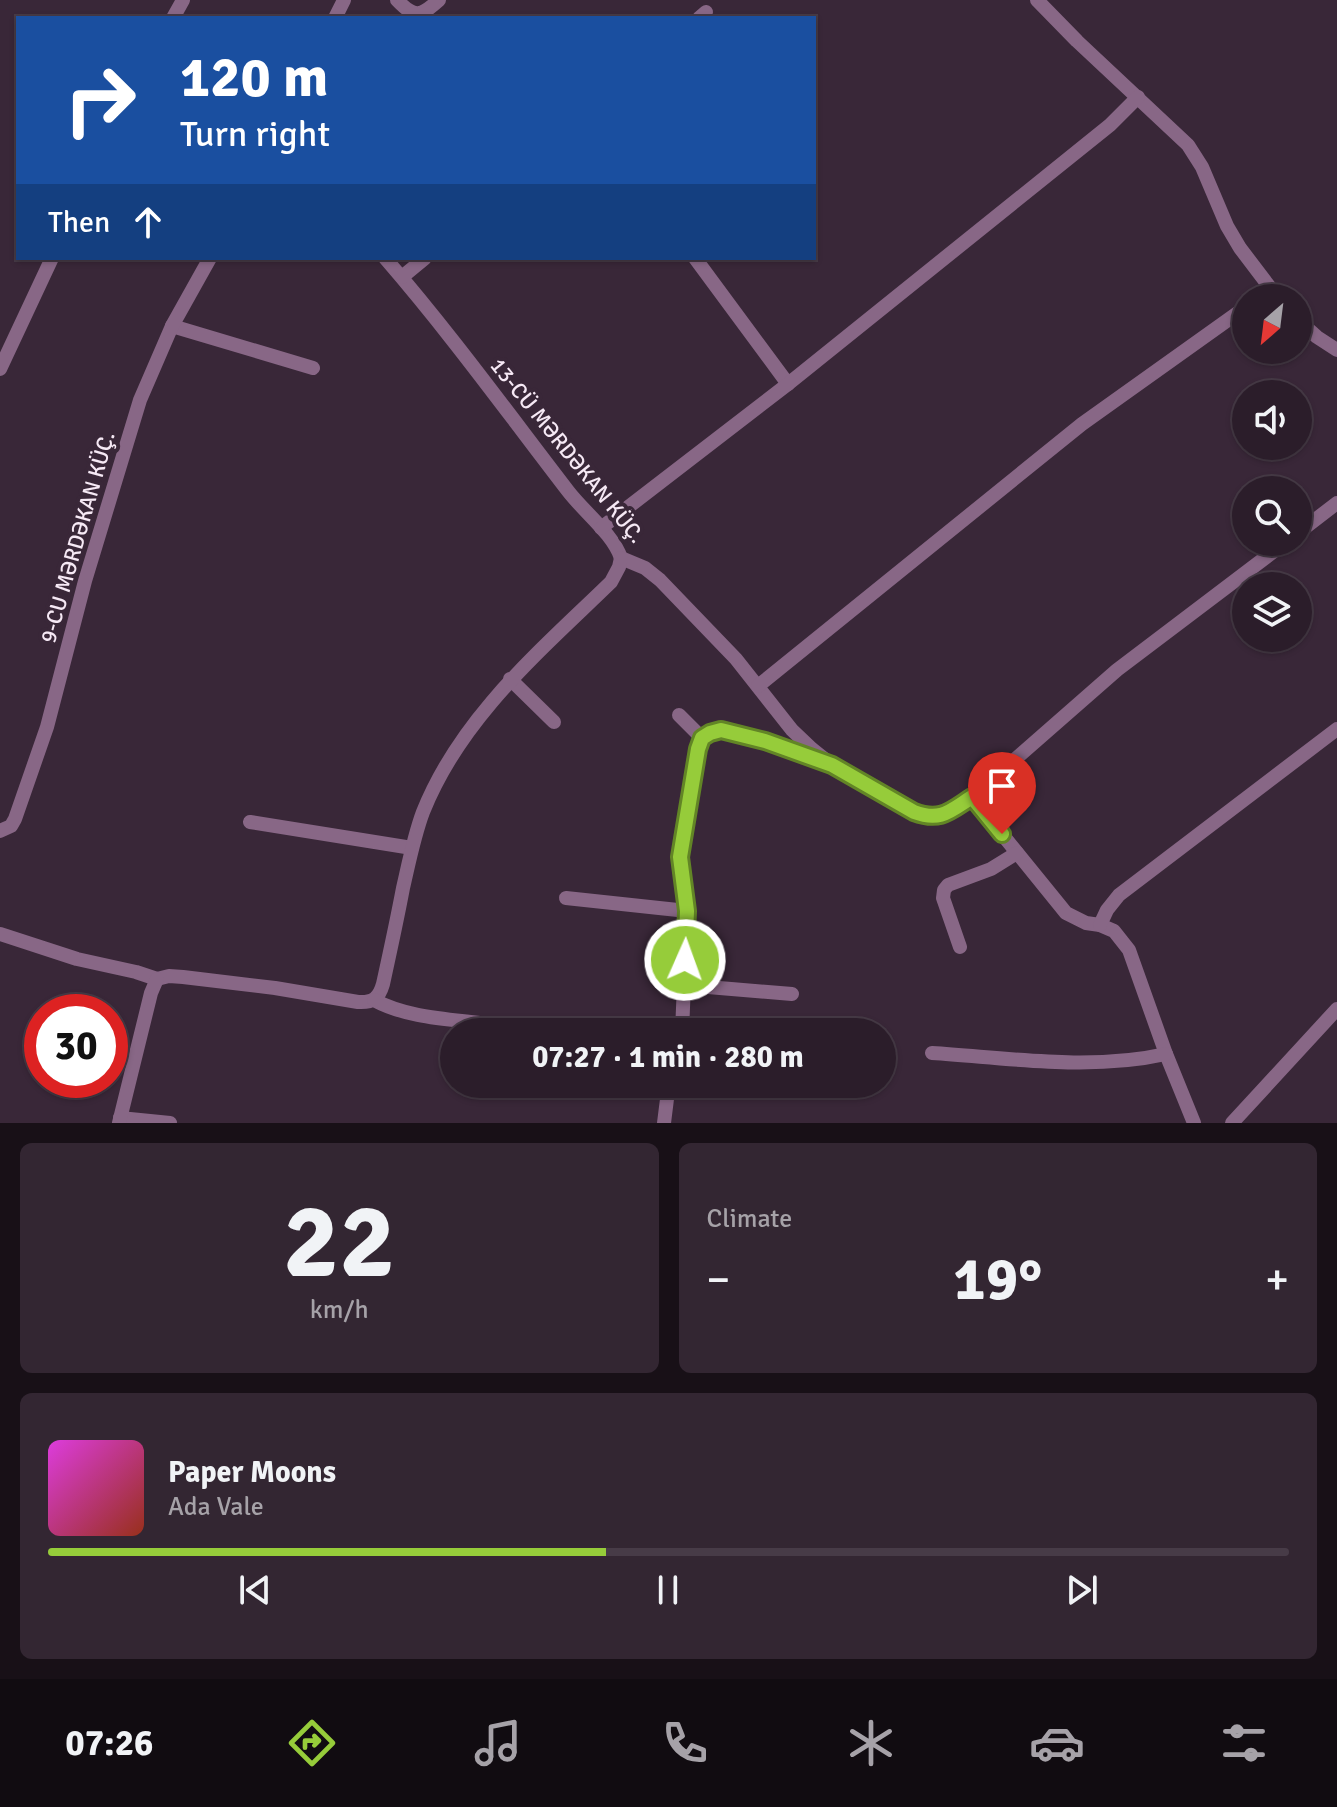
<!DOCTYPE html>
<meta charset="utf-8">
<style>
:root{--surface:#2b1d2a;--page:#332632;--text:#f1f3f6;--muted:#a6a2a8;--line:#473b47;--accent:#96cc3a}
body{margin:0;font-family:Signika,sans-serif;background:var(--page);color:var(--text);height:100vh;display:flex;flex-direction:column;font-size:30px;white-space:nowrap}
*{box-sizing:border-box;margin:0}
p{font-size:26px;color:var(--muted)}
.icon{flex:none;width:44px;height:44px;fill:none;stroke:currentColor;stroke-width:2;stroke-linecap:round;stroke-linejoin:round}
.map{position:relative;height:1123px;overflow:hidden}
.sheet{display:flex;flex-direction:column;gap:20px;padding:20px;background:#181017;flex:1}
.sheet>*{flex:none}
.banner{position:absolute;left:16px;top:16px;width:800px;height:244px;border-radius:0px;box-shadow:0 2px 6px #0004,0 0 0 2px var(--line);background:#1a4fa0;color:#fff;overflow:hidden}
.needle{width:52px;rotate:208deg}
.fabs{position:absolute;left:1232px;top:284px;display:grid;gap:16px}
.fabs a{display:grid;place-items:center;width:80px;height:80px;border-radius:50%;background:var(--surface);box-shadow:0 2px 6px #0004,0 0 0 2px var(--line);font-size:40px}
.speed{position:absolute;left:24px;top:994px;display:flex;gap:16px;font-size:40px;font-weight:700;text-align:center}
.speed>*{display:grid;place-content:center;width:104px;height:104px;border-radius:50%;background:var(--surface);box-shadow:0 2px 6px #0004,0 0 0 2px var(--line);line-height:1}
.speed .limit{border:12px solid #d22;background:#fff;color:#111}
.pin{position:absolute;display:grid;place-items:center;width:68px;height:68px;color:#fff;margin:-82px -34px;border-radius:50% 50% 50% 0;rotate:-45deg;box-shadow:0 0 8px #0007}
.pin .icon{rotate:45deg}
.me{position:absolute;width:88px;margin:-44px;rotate:2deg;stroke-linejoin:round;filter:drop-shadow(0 0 6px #0008)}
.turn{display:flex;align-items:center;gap:28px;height:168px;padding:0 32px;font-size:36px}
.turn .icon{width:104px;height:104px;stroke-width:2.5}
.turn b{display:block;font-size:56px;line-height:68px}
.then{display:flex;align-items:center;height:76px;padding:0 32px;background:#0003;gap:16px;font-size:30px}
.big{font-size:60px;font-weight:700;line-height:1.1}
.sheet .tile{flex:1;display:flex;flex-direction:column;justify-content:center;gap:12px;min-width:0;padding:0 28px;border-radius:12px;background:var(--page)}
.sheet .dial{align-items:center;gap:0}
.dial b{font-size:104px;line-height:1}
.song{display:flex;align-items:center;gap:24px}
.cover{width:96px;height:96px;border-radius:12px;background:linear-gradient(135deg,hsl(300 70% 55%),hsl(10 70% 35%))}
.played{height:8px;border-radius:4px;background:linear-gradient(90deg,var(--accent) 45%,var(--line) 45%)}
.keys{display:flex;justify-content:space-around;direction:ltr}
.heat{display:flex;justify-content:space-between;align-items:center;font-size:44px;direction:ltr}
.sheet .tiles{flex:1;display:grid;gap:20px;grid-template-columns:1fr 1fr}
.tile:last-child{grid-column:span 2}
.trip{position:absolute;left:440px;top:1018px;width:456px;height:80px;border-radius:40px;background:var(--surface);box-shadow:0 2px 6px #0004,0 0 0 2px var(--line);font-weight:700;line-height:80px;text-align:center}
.tabs{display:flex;height:128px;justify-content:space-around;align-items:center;background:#110c11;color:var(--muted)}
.tabs .icon{width:56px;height:56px}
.tabs .on{color:var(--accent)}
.tabs b{font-size:36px;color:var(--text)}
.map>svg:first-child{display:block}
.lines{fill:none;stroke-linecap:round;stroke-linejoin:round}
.street{stroke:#886786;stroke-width:14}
.route-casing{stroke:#628526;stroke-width:20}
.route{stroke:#96cc3a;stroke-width:14}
.labels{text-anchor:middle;stroke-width:8;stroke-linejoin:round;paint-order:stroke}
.street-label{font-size:22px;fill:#f6e9f5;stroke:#392738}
</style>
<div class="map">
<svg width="1337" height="1123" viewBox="0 0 1337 1123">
<rect width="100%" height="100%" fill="#392738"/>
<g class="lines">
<g class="street">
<path d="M397 0C415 19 421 16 439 0"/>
<path d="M1037 0 1077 41 1188 145 1202 167 1227 226 1240 248 1278 298"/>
<path d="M173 18 183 0"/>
<path d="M335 18 344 0"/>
<path d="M699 18 706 12"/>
<path d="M385 258C450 333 508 413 568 491 584 512 613 534 621 558"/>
<path d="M695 258 788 384"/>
<path d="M402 277 425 258"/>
<path d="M1298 320 1317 337 1337 350"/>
<path d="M172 326 313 368"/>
<path d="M0 369 52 258"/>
<path d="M601 528 788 384 1110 125 1138 97"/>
<path d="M1298 533 1337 503"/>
<path d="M621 558 645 568 660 580 736 659 792 730 812 749 832 765 914 812C941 822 950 811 972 797L1066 913 1086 923 1100 925 1114 931 1129 950 1166 1054 1194 1123"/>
<path d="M510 679 554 722"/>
<path d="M758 686 1082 424 1246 307"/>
<path d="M679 715 702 738"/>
<path d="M972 797 1117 670 1286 542"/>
<path d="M250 822 412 848"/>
<path d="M0 831 11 826 15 819 47 727 85 581 140 400 172 326 210 258"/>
<path d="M566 898 687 911"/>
<path d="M1100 925 1107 910 1119 895 1337 729"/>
<path d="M0 934 77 959 136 972 157 979"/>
<path d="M960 947 943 898 944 890 948 885 991 869 1017 853"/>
<path d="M157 979 169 976 183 977 275 988 358 1002C373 1003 379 998 383 984 390 952 397 920 403 888 409 862 414 836 423 812 461 717 540 651 611 582L619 567 621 558"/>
<path d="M684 985 792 994"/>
<path d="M374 1000C421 1025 478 1017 528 1032"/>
<path d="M682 1032 687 911 680 857 698 749C700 743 702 737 708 734 729 723 796 752 818 760"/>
<path d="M932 1053C1009 1058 1090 1071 1166 1054"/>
<path d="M120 1118 170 1123"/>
<path d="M119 1123 151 993 157 979"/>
<path d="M664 1123 667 1099 671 1084"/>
<path d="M1232 1123 1337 1009"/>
</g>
</g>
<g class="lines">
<g class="route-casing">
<path id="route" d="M685 960 687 911 680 857 698 749 702 738 710 733 721 730 765 741 832 765 914 812C941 822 950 811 972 797L1002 834"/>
</g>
<use href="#route" class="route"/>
</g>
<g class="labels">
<g class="street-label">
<text transform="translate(568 450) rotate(51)" y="8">13-CÜ MƏRDƏKAN KÜÇ.</text>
<text transform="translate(77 537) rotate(-74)" y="8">9-CU MƏRDƏKAN KÜÇ.</text>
</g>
</g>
</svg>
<div class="fabs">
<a><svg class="needle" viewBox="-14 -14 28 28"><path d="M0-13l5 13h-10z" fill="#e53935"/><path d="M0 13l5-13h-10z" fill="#a6a2a8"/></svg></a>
<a><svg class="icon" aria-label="sound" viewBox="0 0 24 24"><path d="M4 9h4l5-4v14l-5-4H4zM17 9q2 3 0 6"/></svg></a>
<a><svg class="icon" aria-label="search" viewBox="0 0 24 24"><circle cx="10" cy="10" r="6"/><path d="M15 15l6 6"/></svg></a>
<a><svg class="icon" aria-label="layers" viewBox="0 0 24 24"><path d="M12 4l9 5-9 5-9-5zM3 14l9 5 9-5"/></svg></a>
</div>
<div class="speed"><div class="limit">30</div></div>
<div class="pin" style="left:1002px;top:834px;background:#d93025"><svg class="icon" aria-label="arrive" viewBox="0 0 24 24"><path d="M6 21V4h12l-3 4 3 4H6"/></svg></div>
<svg class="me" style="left:685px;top:960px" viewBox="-20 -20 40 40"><circle r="17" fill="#96cc3a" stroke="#fff" stroke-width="3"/><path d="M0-11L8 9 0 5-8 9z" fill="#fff"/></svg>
<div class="trip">07:27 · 1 min · 280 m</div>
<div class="banner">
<div class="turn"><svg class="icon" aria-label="right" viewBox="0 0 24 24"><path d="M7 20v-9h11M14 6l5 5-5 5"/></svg><div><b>120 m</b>Turn right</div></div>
<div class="then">Then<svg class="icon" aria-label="ahead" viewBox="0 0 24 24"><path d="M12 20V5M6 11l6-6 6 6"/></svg></div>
</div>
</div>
<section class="sheet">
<div class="tiles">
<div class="tile dial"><b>22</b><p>km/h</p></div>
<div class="tile"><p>Climate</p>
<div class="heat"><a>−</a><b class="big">19°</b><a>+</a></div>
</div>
<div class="tile">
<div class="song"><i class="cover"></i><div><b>Paper Moons</b><p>Ada Vale</p></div></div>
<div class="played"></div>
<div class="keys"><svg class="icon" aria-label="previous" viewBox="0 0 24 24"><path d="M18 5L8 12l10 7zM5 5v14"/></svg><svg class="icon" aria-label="pause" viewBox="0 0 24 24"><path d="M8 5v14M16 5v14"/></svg><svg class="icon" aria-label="next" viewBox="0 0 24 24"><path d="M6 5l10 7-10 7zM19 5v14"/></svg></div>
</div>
</div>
</section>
<nav class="tabs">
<b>07:26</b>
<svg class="icon on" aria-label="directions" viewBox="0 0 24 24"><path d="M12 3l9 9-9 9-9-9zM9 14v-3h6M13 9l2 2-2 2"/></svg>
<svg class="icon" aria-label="music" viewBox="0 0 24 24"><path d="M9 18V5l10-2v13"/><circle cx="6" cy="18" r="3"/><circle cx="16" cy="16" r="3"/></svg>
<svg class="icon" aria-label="phone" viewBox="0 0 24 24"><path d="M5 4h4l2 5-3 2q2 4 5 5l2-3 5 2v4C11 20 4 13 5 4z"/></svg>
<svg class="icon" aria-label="climate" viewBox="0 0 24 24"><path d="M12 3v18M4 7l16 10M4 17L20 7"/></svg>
<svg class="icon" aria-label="car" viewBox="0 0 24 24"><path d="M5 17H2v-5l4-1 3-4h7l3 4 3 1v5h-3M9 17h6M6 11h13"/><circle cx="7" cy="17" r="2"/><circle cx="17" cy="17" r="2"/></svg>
<svg class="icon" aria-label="filters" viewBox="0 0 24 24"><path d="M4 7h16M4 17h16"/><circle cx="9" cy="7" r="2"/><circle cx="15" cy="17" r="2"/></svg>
</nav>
